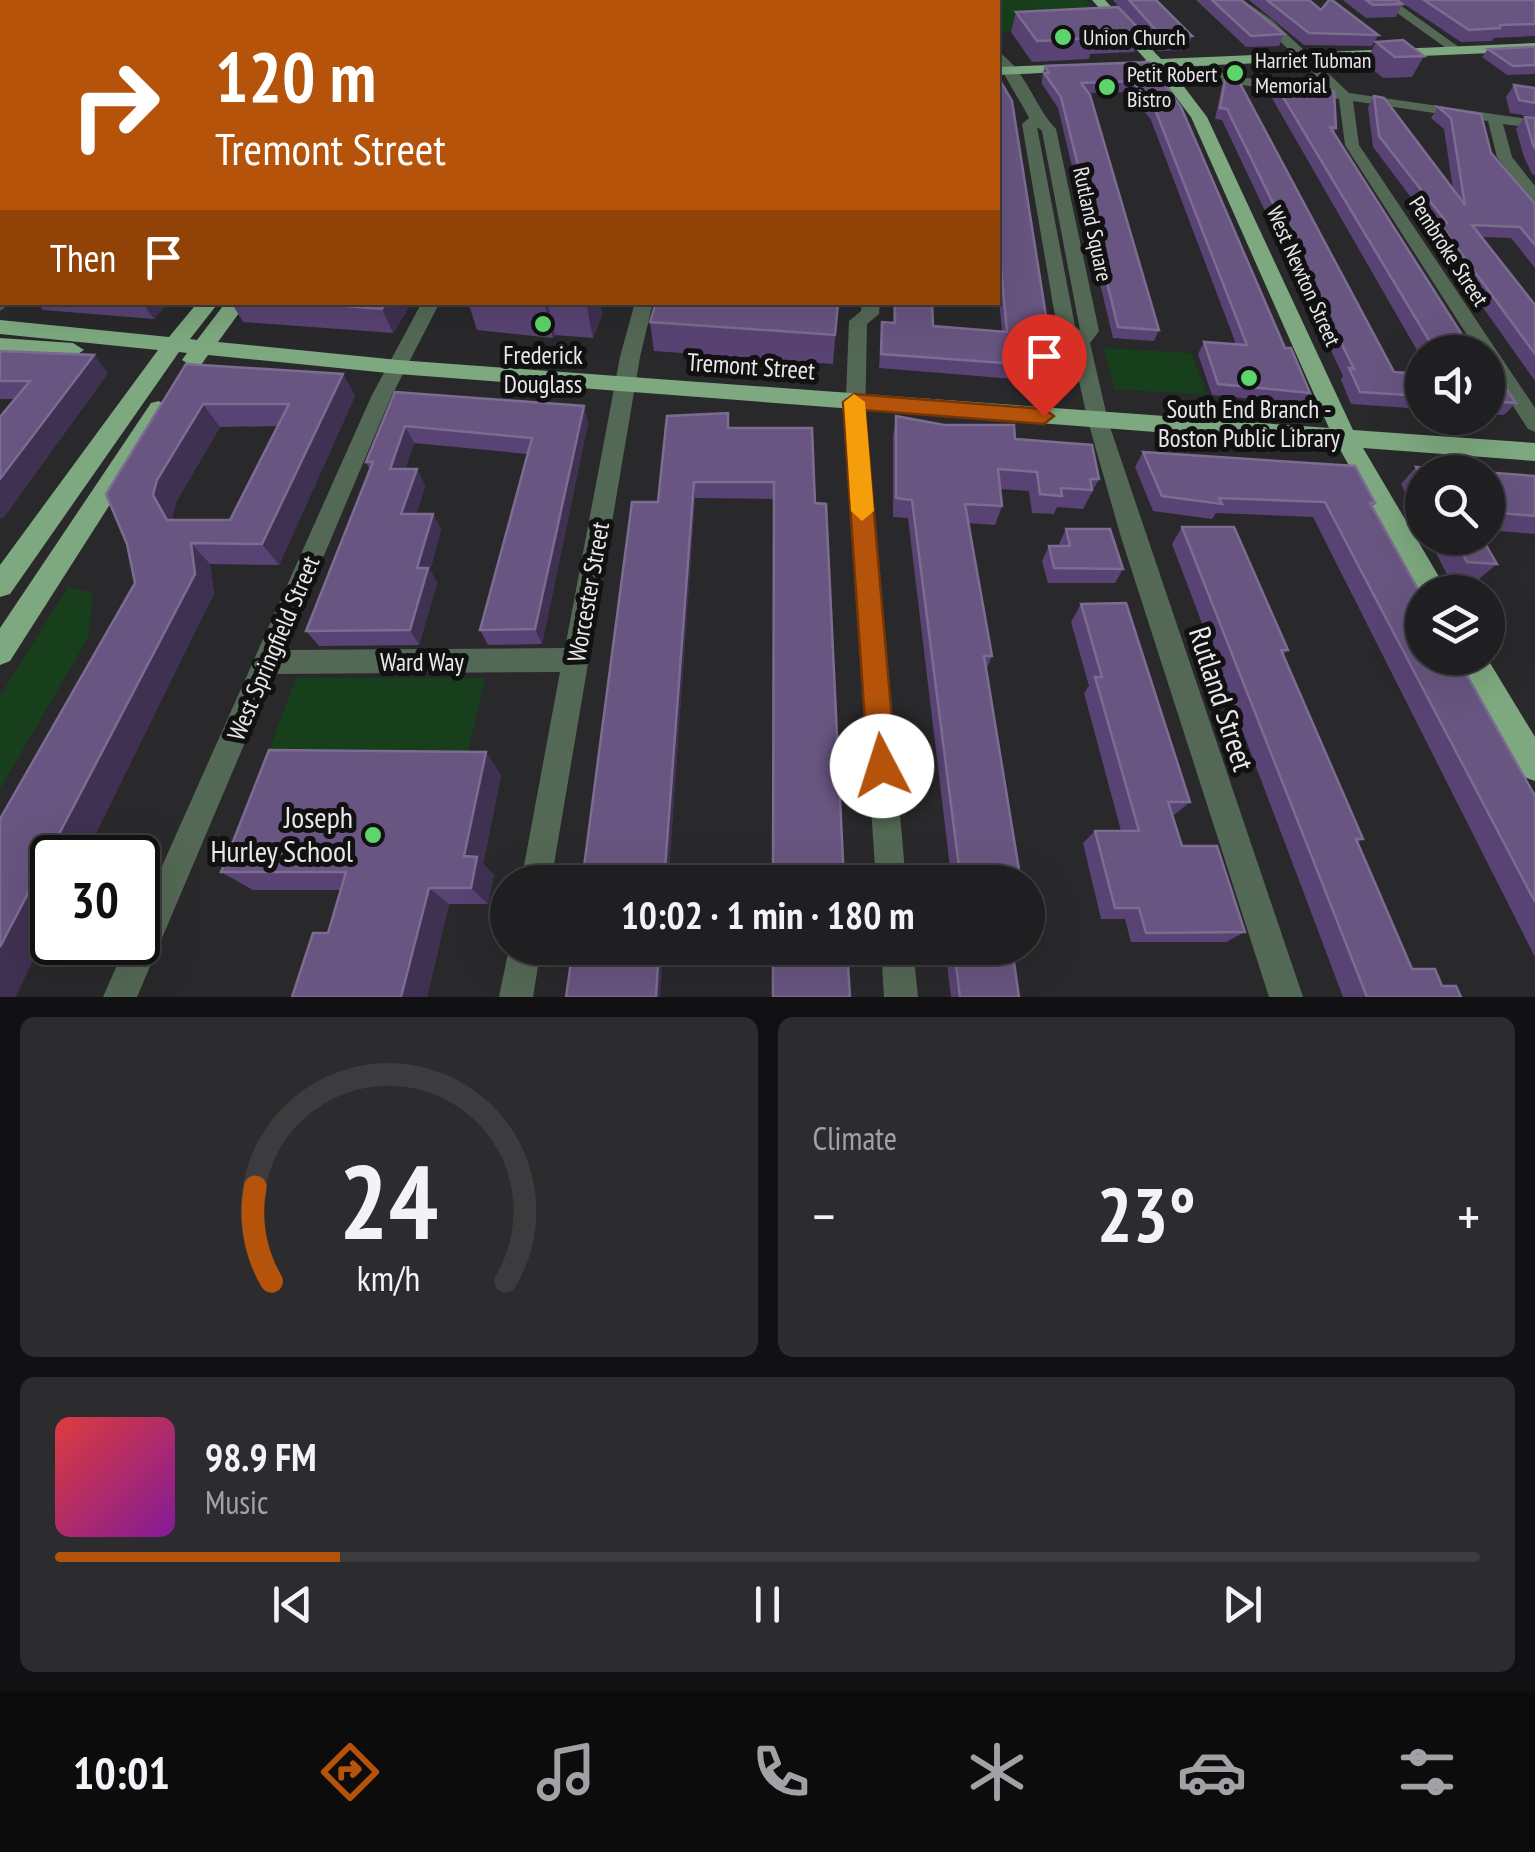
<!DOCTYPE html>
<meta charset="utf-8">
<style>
:root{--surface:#1f1e20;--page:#2c2b2d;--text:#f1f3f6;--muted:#a1a2a5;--line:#3c3c3e;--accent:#b45309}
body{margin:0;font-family:"PT Sans Narrow",sans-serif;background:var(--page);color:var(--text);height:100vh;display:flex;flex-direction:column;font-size:38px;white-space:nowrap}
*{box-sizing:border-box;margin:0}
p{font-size:32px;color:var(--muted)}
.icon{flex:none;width:55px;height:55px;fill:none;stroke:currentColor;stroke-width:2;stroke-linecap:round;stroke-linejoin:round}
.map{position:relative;height:997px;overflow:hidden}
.details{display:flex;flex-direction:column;gap:20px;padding:20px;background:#111012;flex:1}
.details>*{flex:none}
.hud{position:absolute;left:0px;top:0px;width:1000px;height:305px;box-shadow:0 10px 40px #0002,0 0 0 2px var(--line);background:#b45309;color:#fff;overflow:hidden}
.buttons{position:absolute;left:1405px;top:335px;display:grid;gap:20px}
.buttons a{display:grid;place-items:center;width:100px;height:100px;border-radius:50%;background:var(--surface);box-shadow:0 10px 40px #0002,0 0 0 2px var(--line);font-size:50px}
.speed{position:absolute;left:30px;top:835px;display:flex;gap:20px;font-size:50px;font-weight:700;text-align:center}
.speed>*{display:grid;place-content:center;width:130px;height:130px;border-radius:50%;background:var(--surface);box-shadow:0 10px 40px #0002,0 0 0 2px var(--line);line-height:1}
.speed .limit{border:5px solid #111;border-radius:15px;background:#fff;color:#111}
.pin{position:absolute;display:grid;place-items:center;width:85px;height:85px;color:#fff;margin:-102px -42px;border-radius:50% 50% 50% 0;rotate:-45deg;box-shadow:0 0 10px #0007}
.pin .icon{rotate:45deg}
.me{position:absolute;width:110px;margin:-55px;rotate:355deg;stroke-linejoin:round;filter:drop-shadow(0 0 8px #0008)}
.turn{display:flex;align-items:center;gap:35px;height:210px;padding:0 50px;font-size:45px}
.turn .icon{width:130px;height:130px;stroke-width:2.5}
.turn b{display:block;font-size:70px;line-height:85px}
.then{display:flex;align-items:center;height:95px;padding:0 50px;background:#0003;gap:20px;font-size:38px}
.big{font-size:75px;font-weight:700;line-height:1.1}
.details .widget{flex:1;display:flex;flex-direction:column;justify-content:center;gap:15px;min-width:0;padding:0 35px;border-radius:15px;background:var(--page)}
.details .dial{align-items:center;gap:0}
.dial svg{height:260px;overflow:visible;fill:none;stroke:var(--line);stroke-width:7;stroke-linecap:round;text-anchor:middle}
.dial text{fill:var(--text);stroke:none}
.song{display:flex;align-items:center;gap:30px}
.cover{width:120px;height:120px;border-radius:15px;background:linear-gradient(135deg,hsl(0 70% 55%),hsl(290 70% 35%))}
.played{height:10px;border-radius:5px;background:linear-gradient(90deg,var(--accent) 20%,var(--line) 20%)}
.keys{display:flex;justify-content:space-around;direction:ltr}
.heat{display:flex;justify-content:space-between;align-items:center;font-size:55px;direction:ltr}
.details .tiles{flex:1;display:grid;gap:20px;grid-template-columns:1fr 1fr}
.widget:last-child{grid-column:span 2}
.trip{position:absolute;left:490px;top:865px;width:555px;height:100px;border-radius:50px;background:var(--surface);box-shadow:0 10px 40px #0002,0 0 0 2px var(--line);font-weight:700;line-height:100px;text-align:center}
.dock{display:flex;height:160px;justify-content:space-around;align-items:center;background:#0c0c0d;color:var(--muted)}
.dock .icon{width:70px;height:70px}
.dock .active{color:var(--accent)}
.dock b{font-size:45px;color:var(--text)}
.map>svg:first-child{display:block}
.green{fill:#173f1c}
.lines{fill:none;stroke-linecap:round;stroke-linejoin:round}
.minor{fill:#546955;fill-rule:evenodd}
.major{fill:#7ea980;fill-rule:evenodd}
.wall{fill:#594374;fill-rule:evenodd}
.shaded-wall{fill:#3f3151}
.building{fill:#685581;stroke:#7c6c91;stroke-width:2.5;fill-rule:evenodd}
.route{fill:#b45309;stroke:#753606;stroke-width:2.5}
.slow{fill:#f59e0b}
.poi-dot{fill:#5ed56c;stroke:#121112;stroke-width:4}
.labels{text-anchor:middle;stroke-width:10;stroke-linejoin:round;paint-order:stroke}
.far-poi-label{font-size:22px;fill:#e8e8ea;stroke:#121112;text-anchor:start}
.far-street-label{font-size:22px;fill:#e8e8ea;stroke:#121112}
.poi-label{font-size:25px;fill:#e8e8ea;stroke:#121112}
.street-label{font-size:25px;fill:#e8e8ea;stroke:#121112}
.near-street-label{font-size:30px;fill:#e8e8ea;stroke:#121112}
.near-poi-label{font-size:30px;fill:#e8e8ea;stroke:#121112;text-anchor:end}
</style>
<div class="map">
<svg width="1535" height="997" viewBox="0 0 1535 997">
<rect width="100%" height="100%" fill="#29282b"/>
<g class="green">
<path d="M980 0H1086L1108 25 999 32 998 2Z"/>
<path d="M1103 348 1191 353 1207 394 1115 390Z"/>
<path d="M68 587 93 593 88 638 0 789V696Z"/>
<path d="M296 678H485L467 757 266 758Z"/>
</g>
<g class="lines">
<g class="minor">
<path d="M678 0H690V2H679Z"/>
<path d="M818 0H830L831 2H820Z"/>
<path d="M887 0H899L901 2H889Z"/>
<path d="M959 0H971L973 2H961Z"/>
<path d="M1229 0H1243L1272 20 1349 93 1535 120V128L1503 124 1512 157 1535 186V202L1529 200 1497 157 1488 121 1353 101 1359 145 1535 408V432L1528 429 1488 367V352H1478L1345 145 1339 99 1222 82 1194 65V59L1199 58 1226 75 1331 90 1264 26Z"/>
<path d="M1379 0H1393L1463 50 1453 53Z"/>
<path d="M998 52C1025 68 1035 108 1056 129L1099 331 1090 343 1108 421 1303 997H1269L1120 534 1088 421 1070 341 1057 328 1022 124 1029 118C1021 100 997 70 998 52ZM1037 127 1042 131 1080 330 1075 326Z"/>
<path d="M2 296V302H11L0 311Z"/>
<path d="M422 302H440L391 397 284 650 565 648 620 357 635 302H653L640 357 551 882H521L560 672 274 674 137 997H103L127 942H138V920L371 397Z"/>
<path d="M862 302H880L879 314 867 324 865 422 906 882H876L845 422 849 321 861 311Z"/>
<path d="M509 948H541L533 997H499Z"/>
<path d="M881 948H913L918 997H884Z"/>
</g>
<g class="major">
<path d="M1092 0H1105L1161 59 1535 43V51L1169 67 1207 117 1353 430 1535 443V461L1363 448 1448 592 1422 595 1338 446 398 374 208 355 201 365 193 367 182 360 187 353 179 352 10 594 0 597V565L158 350 0 334V320L169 337 198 302H219L190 339 197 340 226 302H247L218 342 398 360 1329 428 1191 117 1154 68 1142 67 1140 64 1146 60Z"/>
<path d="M1077 64 1082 65V71L998 75V67Z"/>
<path d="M0 338 73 343 84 350 73 357 0 352Z"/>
<path d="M159 401 170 409 167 415 10 661 0 665V628L151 403Z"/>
<path d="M1458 658H1487L1535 737V781L1524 777Z"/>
</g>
</g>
<g class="wall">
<path d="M66 0H273V2H62Z"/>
<path d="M1113 0H1156L1192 36 1187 50 1158 51Z"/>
<path d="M1196 0H1241L1284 34 1279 46 1246 47Z"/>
<path d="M1249 0H1309L1321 10 1378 35 1372 46 1304 45Z"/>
<path d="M1343 0H1397L1402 4 1396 17 1366 18Z"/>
<path d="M1398 0H1535V36L1494 38 1492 41 1461 42Z"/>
<path d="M1016 12 1141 31 1134 52 1090 54 1089 59 1032 62 1011 32Z"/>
<path d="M1376 42 1424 56 1412 77 1383 78 1365 63Z"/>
<path d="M1535 47V74L1507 75 1482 57 1488 49Z"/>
<rect x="0" y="57" width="2" height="88"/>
<path d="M1149 62 1285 348 1310 393 1302 404 1212 395 1198 354 1204 342 1236 344 1151 120 1129 92 1088 93 1159 330 1154 341 1113 338 1058 108 1042 84V77L1045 66Z"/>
<path d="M1226 75 1394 372 1422 374V409L1351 404 1341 380 1343 376 1222 120 1215 119 1222 86Z"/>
<path d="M998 77 1049 335 1071 368 1065 383 879 368 882 322 893 323V302H932L933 326 1002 331 998 288Z"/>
<path d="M1274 82 1336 128 1334 133 1473 352H1422V359L1269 93Z"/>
<path d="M1514 85 1535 88V117L1510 113 1506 97Z"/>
<path d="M1374 96 1453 189 1444 129 1431 118 1438 107 1491 153 1535 204V268L1511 238 1482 237 1535 305V381L1431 234 1435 229 1373 147 1368 107Z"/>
<path d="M1525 117 1535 118V175L1532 174 1524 157 1516 129Z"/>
<path d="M0 149 2 150V280L0 282Z"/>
<path d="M37 302H169L154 319 43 310Z"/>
<path d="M231 302H412L393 333 243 322Z"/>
<path d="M468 302H600L602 315 593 338 555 335 553 338 477 330Z"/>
<path d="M838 303 833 364 654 351 650 322Z"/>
<path d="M0 351 108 373 4 517 15 399H0Z"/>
<path d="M186 364 343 374 355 396 279 565 210 564 214 594 52 858V921L15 997H0L135 583ZM277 426 230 520H174L172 517 176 502 220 427Z"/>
<path d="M1488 375 1516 403 1504 415 1488 414Z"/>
<path d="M395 392 584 406 588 423 542 644 488 645 480 630 527 454 414 443 405 469H417L425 486 416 514H433L441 530 430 570 437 583 419 645 319 646 306 631 370 470 366 462Z"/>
<path d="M728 413 729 428 815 503 844 882 774 499 695 498 668 882H582L658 502Z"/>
<path d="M896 416 1015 439 1099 479 1083 509 1057 507 1054 514 1032 513 1029 491 1000 489 1002 506 995 525 968 523 992 656 986 670 1021 882H938V879L944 867H950L908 518 893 517V436Z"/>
<path d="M1143 452 1375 503 1372 507 1535 796V957L1313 517 1216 513 1212 519 1153 511 1135 467Z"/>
<path d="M1416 467 1535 476V534L1488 530V472H1422V526L1401 484Z"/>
<path d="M1182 527 1288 650 1283 655 1363 839 1357 842 1412 969 1461 997H1343L1172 544Z"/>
<path d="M1066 529 1123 569 1115 583H1048L1042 561 1049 546H1060L1059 544Z"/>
<path d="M1428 538H1482L1497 564 1479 579 1449 578Z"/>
<path d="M1081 604 1190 802 1174 815H1172L1182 846 1245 932 1226 942H1131L1125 919H1101L1083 843 1095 831H1121L1084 693 1089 686 1071 622Z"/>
<path d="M501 775 483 864 494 875 488 904H449L427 997H292L328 933 340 890H253L221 872Z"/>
<path d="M945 948H1012L1019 997H951Z"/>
</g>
<g class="shaded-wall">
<path d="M362 0H384L383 2H361Z"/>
<path d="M2 231V280L0 282V233Z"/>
<path d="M142 302H169L154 319Z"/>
<path d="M386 302H412L393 333 382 309Z"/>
<path d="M544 302H547L555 335 553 338Z"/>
<path d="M586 302H600L602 315 593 338Z"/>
<path d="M94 355 108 373 4 517 0 519V479Z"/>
<path d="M343 374 355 396 279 565 262 544Z"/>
<path d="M203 404 220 427 176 502 172 517 186 541 167 520 153 495 157 480Z"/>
<path d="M584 406 588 423 542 644 535 629Z"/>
<path d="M405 426 414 443 399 486 390 469Z"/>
<path d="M417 469 425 486 411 530 401 514Z"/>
<path d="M694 482 695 498 668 882H664Z"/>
<path d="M433 514 441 530 430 570 437 583 419 645 410 630 417 568Z"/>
<path d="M191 543 210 564 214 594 84 858H52V921L15 997H0V947Z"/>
<path d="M486 752 501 775 483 864 494 875 488 904 471 888 464 856Z"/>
<path d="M429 888 449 904 427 997H401Z"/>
<path d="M659 948H664L660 997H656Z"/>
</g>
<g class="building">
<path d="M66 0H163L62 2Z"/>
<path d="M338 0H362L361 2H336Z"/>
<path d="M429 0H522L521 2H428Z"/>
<rect x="564" y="0" width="24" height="2"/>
<path d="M638 0H668L669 2H638Z"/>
<path d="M707 0H732L733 2H708Z"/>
<rect x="783" y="0" width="25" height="2"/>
<path d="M853 0H876L877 2H854Z"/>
<path d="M926 0H949L951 2H928Z"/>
<path d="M1129 0H1156L1192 36 1163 38Z"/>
<path d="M1212 0H1241L1284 34 1251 36Z"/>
<path d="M1267 0H1309L1321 10 1329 0H1332L1378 35 1309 33Z"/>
<path d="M1366 0H1397L1402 4 1373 5Z"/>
<path d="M1424 0H1535V24L1500 25V28L1469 30Z"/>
<path d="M1118 7 1141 31 1095 33V38L1037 41 1016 12Z"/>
<path d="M1403 40 1424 56 1395 57 1376 42Z"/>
<path d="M1532 47H1535V65L1513 66 1488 49Z"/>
<rect x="0" y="57" width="2" height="59"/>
<path d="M1149 62 1181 107 1285 348H1291L1310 393 1218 384 1204 342 1247 345 1155 109 1132 81 1081 83 1090 95 1159 330 1118 327 1061 97 1044 73H1049L1045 66Z"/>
<path d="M1226 75 1236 76 1394 372 1422 374V396L1360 392 1349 368 1354 369 1227 109 1220 108Z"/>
<path d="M998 77 1012 101 1049 335 1061 336 1071 368 881 354 882 322 895 323V302H932L933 326 1007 332 998 236Z"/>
<path d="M1274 82 1334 91 1336 128 1330 127 1473 352H1436Z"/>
<path d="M1514 85 1535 88V103L1519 100Z"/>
<path d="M1374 96 1384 98 1465 205 1451 118 1438 107 1481 114 1491 153 1535 204V245L1520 227 1472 225 1535 305V354L1439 223H1447L1379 136Z"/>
<path d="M1525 117 1535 118V148L1533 145Z"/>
<path d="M0 149 2 150V175H0Z"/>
<path d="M2 192V231L0 233V194Z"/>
<path d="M296 302H386L382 309Z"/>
<path d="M656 302 838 303 835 335 650 322Z"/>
<path d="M0 351 94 355 0 479V417L30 381H0Z"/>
<path d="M186 364 343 374 262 544 191 543 195 574 0 947V819L135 583 127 544 106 494ZM203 404H289L230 520H167L153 495 157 480Z"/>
<path d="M1488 375 1490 379 1500 380 1516 403 1488 401Z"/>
<path d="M395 392 584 406 535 629 480 630 532 438 405 426 390 469H417L401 514H433L417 568H428L410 630 306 631 373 462H366Z"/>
<path d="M728 413V428H812L815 503 826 504 844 882H773L774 482H694L664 882H582L632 502H658L667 416Z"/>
<path d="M896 416 944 425H1014L1015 439 1092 445 1099 479H1090L1092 490 1061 488 1062 496 1040 494 1037 472 998 469 1002 506 965 504 992 656H984L1021 882H946L944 867H959L912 500 896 498Z"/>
<path d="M1143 452 1355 466 1375 503H1370L1422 597V658H1457L1535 796V902L1325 502 1219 498 1222 504 1162 496Z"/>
<path d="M1416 467 1535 476V516L1488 512V472H1422V479Z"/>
<path d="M1182 527H1234L1288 650H1281L1363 839H1356L1412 969H1435L1442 986H1456L1461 997H1367Z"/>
<path d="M1066 529H1110L1123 569 1054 568 1049 546H1070Z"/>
<path d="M1454 538H1482L1497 564 1467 562Z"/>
<path d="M1126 603 1190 802H1168L1182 846H1217L1245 932 1146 933 1139 908H1115L1095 831H1139L1095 677H1102L1081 604Z"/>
<path d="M269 750 486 752 464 856 477 857 471 888H429L401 997H292L313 933H328L346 872H221Z"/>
<path d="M573 948H659L656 997H566Z"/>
<path d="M773 948H847L850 997H773Z"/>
<path d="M954 948H1012L1019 997H960Z"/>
</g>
<path class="route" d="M854 394 1044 409 1054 416 1044 424 865 410 896 766 892 776 882 780 872 776 868 766 843 402Z"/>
<path class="slow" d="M854 394 865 402 874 511 862 521 851 511 844 402Z"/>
<g class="poi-dot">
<circle cx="1063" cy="37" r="10"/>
<circle cx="1235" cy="73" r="10"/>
<circle cx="1107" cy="87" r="10"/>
<circle cx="543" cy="324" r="10"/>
<circle cx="1249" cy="378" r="10"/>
<circle cx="373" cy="835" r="10"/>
</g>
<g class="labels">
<g class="far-poi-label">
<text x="1083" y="45">Union Church</text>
<text x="1255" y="68">Harriet Tubman<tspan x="1255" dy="25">Memorial</tspan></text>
<text x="1127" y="82">Petit Robert<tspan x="1127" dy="25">Bistro</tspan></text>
</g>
<g class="far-street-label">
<text transform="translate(1093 224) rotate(78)" y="8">Rutland Square</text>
<text transform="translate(1449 251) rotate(57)" y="8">Pembroke Street</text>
<text transform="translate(1304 276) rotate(66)" y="8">West Newton Street</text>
</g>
<g class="poi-label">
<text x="543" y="364">Frederick<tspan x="543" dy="29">Douglass</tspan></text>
<text x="1249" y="418">South End Branch -<tspan x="1249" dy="29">Boston Public Library</tspan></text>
</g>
<g class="street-label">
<text transform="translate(751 366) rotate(4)" y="9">Tremont Street</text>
<text transform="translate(588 592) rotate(-80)" y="9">Worcester Street</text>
<text transform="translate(273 648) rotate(-67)" y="9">West Springfield Street</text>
<text x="422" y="671">Ward Way</text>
</g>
<g class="near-street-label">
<text transform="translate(1221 699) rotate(72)" y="10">Rutland Street</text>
</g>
<g class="near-poi-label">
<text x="353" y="828">Joseph<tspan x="353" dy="34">Hurley School</tspan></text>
</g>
</g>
</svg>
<div class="buttons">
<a><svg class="icon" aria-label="sound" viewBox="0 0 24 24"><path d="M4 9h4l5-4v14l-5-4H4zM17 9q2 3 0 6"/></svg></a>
<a><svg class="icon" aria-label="search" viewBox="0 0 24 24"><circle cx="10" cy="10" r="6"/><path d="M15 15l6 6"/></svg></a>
<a><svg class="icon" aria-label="layers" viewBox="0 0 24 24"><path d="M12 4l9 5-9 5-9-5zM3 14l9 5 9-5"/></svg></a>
</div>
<div class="speed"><div class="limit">30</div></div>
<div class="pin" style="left:1044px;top:416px;background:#d93025"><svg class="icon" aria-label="arrive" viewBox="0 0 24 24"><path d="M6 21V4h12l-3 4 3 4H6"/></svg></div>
<svg class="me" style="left:882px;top:766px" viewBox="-20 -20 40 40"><circle r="19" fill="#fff"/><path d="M0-13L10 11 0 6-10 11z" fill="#b45309"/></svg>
<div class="trip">10:02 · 1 min · 180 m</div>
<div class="hud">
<div class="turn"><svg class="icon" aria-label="right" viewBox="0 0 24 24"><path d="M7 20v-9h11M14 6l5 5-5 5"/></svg><div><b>120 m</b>Tremont Street</div></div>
<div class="then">Then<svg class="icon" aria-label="arrive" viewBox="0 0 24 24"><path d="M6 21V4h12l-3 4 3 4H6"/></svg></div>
</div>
</div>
<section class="details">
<div class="tiles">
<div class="widget dial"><svg viewBox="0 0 100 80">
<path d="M14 69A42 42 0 1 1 86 69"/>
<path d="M14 69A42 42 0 0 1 9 40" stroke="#b45309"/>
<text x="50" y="56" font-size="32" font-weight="700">24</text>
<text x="50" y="72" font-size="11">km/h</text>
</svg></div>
<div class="widget"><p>Climate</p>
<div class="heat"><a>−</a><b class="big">23°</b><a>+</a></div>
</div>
<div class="widget">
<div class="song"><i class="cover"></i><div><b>98.9 FM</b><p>Music</p></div></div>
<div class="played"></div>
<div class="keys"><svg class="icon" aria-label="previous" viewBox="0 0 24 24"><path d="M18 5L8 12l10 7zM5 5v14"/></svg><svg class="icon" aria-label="pause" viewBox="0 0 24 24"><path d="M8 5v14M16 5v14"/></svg><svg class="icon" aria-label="next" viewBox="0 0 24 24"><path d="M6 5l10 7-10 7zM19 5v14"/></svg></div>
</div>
</div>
</section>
<nav class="dock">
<b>10:01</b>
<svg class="icon active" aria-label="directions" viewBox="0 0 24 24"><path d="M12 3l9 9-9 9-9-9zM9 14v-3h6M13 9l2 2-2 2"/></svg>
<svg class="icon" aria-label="music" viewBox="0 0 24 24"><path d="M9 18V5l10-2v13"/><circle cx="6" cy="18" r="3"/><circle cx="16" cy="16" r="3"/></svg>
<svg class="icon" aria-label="phone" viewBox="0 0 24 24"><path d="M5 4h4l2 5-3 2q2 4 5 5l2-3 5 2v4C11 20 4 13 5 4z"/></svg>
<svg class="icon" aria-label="climate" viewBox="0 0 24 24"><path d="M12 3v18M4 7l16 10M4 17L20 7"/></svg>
<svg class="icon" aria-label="car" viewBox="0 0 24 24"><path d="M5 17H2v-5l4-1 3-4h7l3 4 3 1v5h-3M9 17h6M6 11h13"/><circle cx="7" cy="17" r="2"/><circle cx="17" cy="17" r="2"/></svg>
<svg class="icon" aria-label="filters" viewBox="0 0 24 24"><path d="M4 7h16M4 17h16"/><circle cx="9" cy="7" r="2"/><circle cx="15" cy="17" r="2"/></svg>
</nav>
